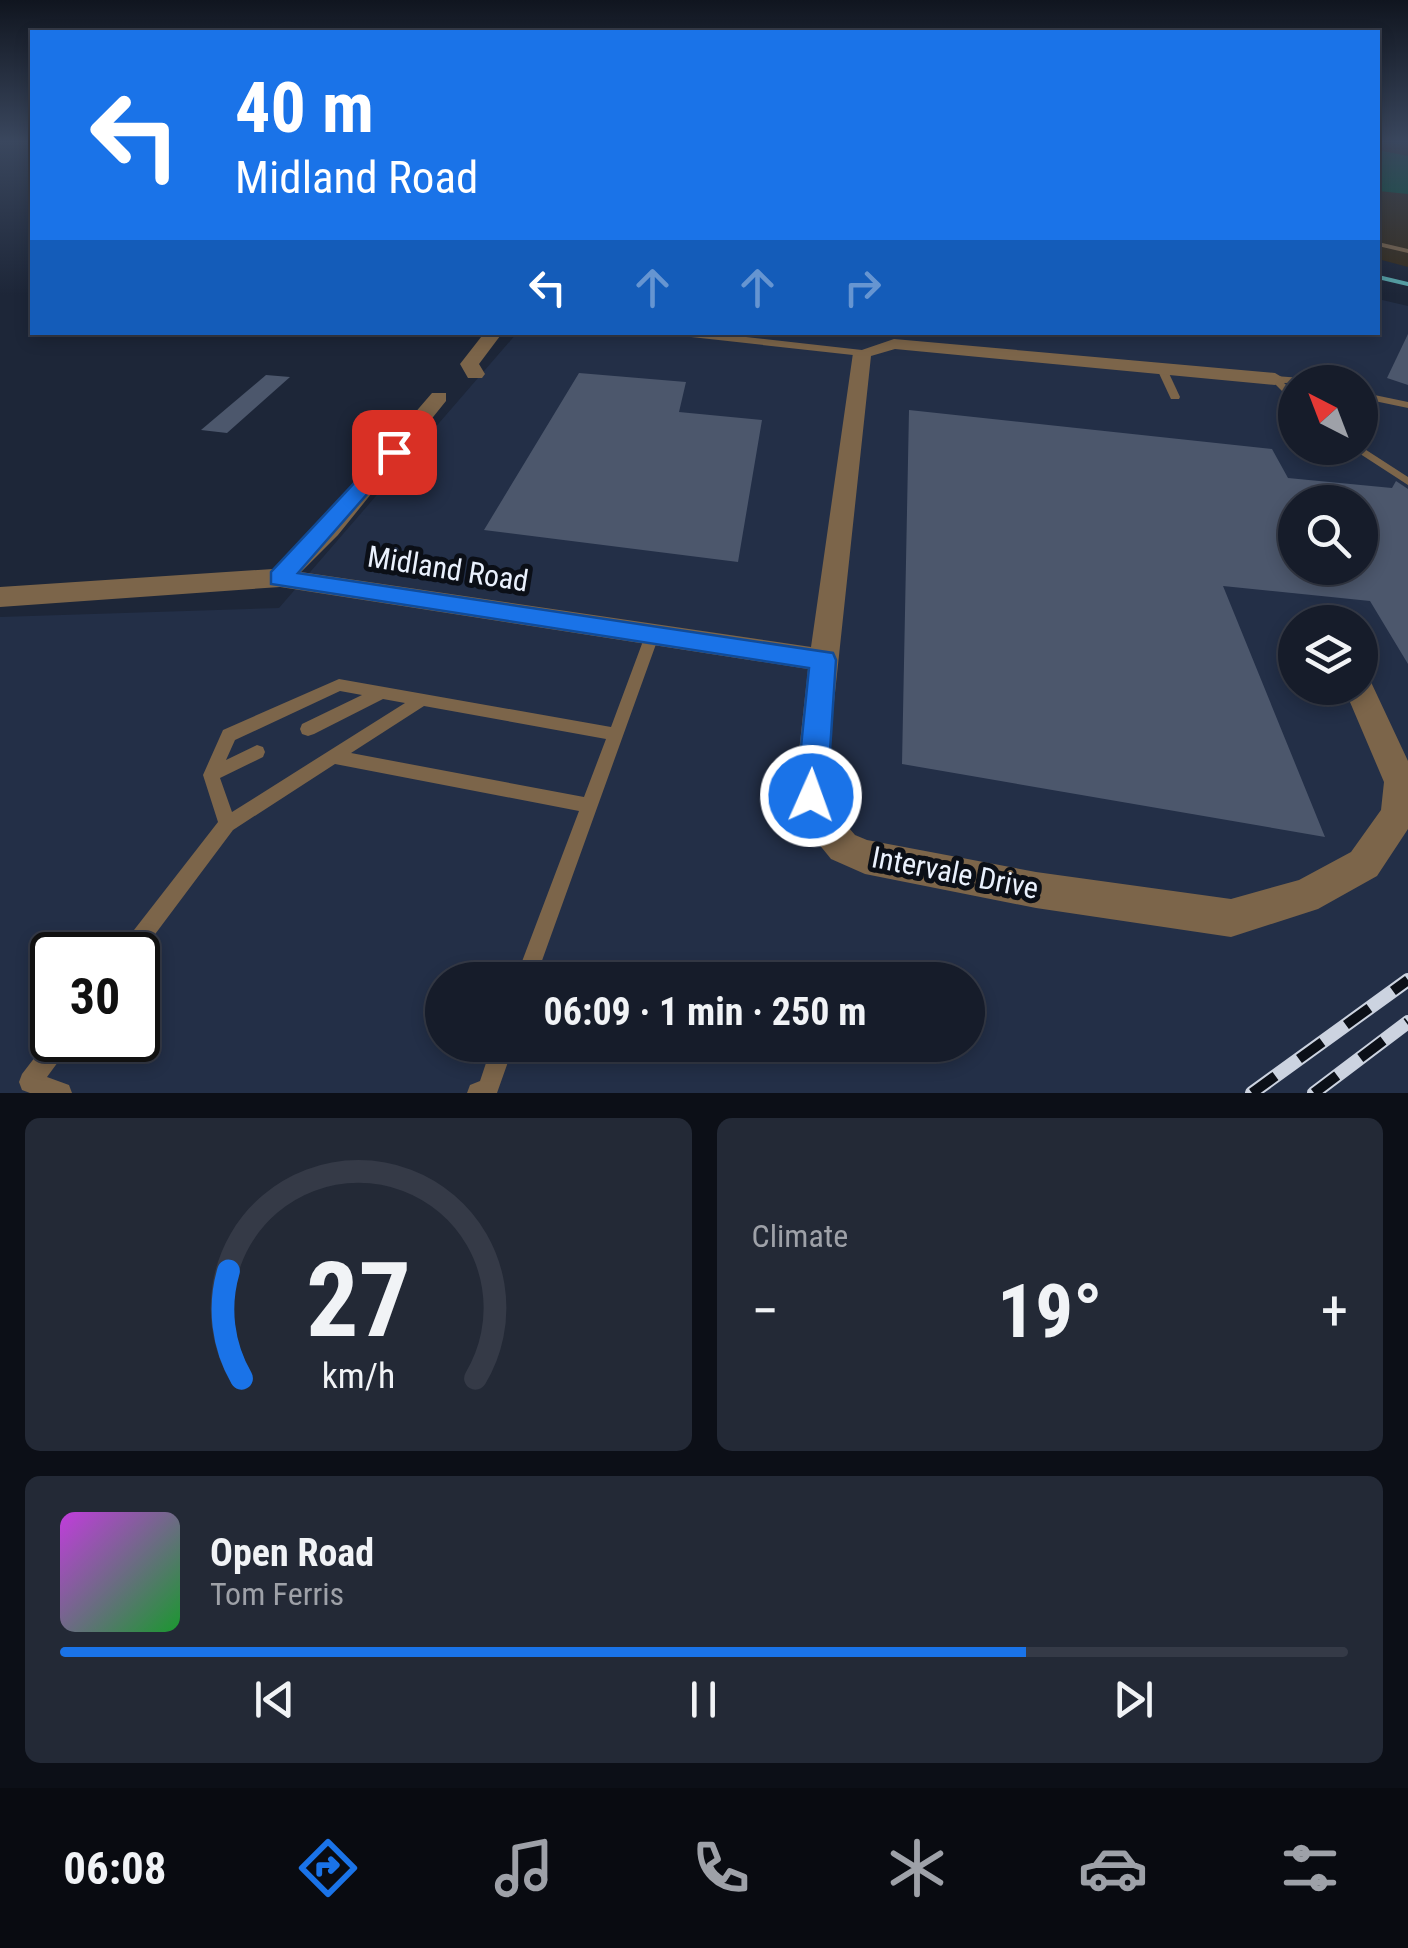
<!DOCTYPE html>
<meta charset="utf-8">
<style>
:root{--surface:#161c2a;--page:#232936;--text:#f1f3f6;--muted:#9ea1a8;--line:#353a47;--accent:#1a73e8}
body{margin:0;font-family:"Roboto Condensed",sans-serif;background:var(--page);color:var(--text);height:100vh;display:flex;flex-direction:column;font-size:38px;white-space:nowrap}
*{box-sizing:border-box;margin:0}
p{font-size:32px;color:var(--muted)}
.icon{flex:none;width:55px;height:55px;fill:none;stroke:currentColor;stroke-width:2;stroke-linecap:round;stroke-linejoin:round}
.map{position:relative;height:1093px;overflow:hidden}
.details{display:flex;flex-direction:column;gap:25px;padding:25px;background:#0c0f17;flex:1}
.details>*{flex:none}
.hud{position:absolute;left:30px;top:30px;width:1350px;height:305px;border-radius:0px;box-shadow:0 5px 15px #0003,0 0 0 2px var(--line);background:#1a73e8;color:#fff;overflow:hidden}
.needle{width:65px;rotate:318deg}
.buttons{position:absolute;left:1278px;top:365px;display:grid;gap:20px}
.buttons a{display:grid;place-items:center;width:100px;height:100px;border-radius:50%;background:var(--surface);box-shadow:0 5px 15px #0003,0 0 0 2px var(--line);font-size:50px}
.speed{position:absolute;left:30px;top:932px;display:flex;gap:20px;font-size:50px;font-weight:700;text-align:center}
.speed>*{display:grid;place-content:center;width:130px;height:130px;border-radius:50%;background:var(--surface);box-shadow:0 5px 15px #0003,0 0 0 2px var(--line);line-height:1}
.speed .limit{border:5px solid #111;border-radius:15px;background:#fff;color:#111}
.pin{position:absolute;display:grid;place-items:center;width:85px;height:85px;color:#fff;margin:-42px;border-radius:20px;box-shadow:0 5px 15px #0006}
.me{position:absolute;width:110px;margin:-55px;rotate:2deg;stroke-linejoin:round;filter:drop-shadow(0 0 8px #0008)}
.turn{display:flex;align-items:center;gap:35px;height:210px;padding:0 40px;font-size:45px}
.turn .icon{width:130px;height:130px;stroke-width:2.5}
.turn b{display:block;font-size:70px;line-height:85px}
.lanes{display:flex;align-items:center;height:95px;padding:0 40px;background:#0003;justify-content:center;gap:50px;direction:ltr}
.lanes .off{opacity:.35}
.big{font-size:75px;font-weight:700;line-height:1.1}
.details .card{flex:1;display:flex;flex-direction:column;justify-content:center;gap:15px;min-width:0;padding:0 35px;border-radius:15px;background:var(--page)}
.details .dial{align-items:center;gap:0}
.dial svg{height:260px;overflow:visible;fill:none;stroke:var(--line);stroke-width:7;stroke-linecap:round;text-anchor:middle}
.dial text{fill:var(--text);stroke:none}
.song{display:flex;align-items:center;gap:30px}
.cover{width:120px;height:120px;border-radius:15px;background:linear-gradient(135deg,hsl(290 70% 55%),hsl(130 70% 35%))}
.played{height:10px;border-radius:5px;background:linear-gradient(90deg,var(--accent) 75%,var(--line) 75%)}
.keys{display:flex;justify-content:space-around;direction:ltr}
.heat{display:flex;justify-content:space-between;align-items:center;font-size:55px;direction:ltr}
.details .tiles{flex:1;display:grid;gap:25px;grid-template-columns:1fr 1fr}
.card:last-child{grid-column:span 2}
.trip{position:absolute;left:425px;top:962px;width:560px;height:100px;border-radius:50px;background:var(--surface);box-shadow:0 5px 15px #0003,0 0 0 2px var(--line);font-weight:700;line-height:100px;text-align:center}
.tabs{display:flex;height:160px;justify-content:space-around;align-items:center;background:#090b11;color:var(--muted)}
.tabs .icon{width:70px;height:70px}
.tabs .selected{color:var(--accent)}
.tabs b{font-size:45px;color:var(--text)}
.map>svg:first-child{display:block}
.built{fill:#232f47;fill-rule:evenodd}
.education{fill:#362c1c}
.green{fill:#075739}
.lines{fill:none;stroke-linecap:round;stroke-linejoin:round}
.stream{stroke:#56a3a7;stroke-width:4}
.building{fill:#4c576c;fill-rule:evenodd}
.lane{fill:#7c654a;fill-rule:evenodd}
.street{fill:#7c654a;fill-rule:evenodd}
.rail-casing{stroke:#ccd3e0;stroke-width:14}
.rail{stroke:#0b0f17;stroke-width:10;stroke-dasharray:29;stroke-linecap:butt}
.route{fill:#1a73e8;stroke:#114b97;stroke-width:2.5}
.labels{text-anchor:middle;stroke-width:10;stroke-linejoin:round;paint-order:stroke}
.street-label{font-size:30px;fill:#eaf1fd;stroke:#0b0f17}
</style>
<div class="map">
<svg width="1408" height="1093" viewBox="0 0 1408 1093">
<rect width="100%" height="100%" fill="#1d2638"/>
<path class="built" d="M1378 299 1408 306V1093H0V617L279 608 517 333 1378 332ZM1295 382H1360V448H1295ZM1295 502H1360V568H1295ZM1295 622H1360V688H1295ZM52 955H138V1040H52ZM442 980H968V1045H442Z"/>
<path class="education" d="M1378 142 1408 145V267L1378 259Z"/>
<path class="green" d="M1378 150 1408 156V194L1378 191Z"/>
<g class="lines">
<path class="stream" d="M1378 277 1408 284"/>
</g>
<g class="building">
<path d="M1408 334V385L1387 378Z"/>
<path d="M579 373 686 382 679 412 762 420 738 562 484 530Z"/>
<path d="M266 375 290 377 227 433 201 430Z"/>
<path d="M909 410 1272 449 1288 478 1392 488 1396 481 1408 489V664L1370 601 1223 586 1325 837 902 764ZM1295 502H1360V568H1295Z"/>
</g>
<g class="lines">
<g class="lane">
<path d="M1378 242 1408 249V253L1378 246Z"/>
<path d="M669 332H701L862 350 867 353 862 356 673 335Z"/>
<path d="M1162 366 1167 369 1180 397 1179 399H1171L1170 397 1157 369Z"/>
<path d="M1275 376 1315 379 1320 382 1284 383 1295 393V401L1291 400 1272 381V377Z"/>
<path d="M1360 392 1408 402V408L1360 398Z"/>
<path d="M1360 446 1408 477V485L1351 448H1360Z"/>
<path d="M653 628 658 629 660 633 535 980H515L579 811 335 764 233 830 138 957V955H117L120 948 218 822 203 775 223 730 339 679 611 727 646 633 648 629ZM340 691 362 695 302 724 300 729 302 734 308 736 314 734 383 699 405 703 232 812 220 778 263 757 265 752 263 747 257 745 226 760 235 740ZM424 706 606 739 584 797 351 753Z"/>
<path d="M52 1035V1040H72L69 1047 47 1077 69 1085 72 1093H30L22 1090 19 1082 22 1074Z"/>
<path d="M492 1045H514L497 1093H467L470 1085 480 1081Z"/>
</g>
<g class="street">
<path d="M485 332H503L479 364 485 374 482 378H468L460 364Z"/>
<path d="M894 339 1275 373 1285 379 1275 385 895 349 871 356 829 749 831 807 855 835 867 840 1036 872 1231 899 1299 880 1351 852 1381 810 1384 782 1344 688H1360V676L1370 680 1408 761V829L1377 876 1318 909 1231 937 1036 908 865 874 831 859 805 827 794 797 808 669 280 587 0 607V587L273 569 320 523 432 393H446V401L338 535 301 572 811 647 853 353Z"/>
<path d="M1330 611 1340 614 1344 622H1316L1320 614Z"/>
</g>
<g class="rail-casing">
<g id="rail">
<path d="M1252 1093 1408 980"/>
<path d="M1314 1093 1408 1022"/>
</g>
</g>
<use href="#rail" class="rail"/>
</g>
<linearGradient id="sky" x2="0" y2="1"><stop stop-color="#10151f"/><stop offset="0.48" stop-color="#3a475e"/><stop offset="1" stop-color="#3a475e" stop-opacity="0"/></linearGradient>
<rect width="1408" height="295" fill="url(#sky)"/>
<path class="route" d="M387 448 404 452 298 573 833 653 836 660 827 796 822 806 811 810 800 806 796 796 809 668 271 584V572Z"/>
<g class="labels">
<g class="street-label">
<text transform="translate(448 569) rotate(9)" y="10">Midland Road</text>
<text transform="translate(955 873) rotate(11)" y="10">Intervale Drive</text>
</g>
</g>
</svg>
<div class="buttons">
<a><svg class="needle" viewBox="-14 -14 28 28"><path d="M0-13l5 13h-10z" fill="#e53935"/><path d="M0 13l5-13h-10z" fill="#9ea1a8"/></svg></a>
<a><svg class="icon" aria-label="search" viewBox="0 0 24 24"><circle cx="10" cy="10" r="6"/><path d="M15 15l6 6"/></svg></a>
<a><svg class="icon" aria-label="layers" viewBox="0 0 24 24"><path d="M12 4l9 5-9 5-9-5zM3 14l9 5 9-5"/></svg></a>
</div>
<div class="speed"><div class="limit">30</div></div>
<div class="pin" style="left:394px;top:452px;background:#d93025"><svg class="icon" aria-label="arrive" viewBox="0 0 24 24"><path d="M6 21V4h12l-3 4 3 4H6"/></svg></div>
<svg class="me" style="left:811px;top:796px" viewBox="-20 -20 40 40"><circle r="17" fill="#1a73e8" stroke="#fff" stroke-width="3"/><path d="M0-11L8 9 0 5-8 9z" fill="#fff"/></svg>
<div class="trip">06:09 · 1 min · 250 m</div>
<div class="hud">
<div class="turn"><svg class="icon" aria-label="left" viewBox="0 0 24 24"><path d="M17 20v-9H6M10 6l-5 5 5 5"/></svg><div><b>40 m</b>Midland Road</div></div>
<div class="lanes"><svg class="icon" aria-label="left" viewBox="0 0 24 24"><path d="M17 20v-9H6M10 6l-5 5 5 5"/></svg><svg class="icon off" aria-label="ahead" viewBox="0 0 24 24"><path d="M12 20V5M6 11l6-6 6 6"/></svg><svg class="icon off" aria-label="ahead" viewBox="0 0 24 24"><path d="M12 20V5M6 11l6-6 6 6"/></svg><svg class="icon off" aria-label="right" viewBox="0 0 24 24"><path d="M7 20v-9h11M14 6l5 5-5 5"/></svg></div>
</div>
</div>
<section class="details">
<div class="tiles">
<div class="card dial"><svg viewBox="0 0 100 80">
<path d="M14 69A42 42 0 1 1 86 69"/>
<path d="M14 69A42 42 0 0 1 10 36" stroke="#1a73e8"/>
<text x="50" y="56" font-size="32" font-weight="700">27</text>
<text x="50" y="72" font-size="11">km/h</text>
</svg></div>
<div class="card"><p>Climate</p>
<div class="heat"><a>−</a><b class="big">19°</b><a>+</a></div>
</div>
<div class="card">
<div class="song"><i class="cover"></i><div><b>Open Road</b><p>Tom Ferris</p></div></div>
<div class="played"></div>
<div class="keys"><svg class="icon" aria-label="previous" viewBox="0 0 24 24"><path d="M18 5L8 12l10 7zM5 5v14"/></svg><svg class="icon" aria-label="pause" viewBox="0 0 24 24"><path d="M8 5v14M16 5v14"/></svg><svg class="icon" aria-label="next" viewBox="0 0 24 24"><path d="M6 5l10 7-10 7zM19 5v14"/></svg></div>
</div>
</div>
</section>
<nav class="tabs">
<b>06:08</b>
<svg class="icon selected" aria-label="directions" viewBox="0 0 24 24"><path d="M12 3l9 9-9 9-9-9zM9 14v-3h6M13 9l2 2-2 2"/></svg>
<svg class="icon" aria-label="music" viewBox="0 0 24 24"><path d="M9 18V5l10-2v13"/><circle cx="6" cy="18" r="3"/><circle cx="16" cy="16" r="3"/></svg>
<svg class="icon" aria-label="phone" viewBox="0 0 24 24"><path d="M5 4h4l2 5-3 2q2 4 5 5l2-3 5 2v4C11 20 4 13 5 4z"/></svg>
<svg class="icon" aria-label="climate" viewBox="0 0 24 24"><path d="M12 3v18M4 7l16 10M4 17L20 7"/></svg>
<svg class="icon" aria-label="car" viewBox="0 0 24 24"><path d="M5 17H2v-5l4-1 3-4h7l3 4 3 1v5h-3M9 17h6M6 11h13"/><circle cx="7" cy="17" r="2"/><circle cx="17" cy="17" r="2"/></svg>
<svg class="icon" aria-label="filters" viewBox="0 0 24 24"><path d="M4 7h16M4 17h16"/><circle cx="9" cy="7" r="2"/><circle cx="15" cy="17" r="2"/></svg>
</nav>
